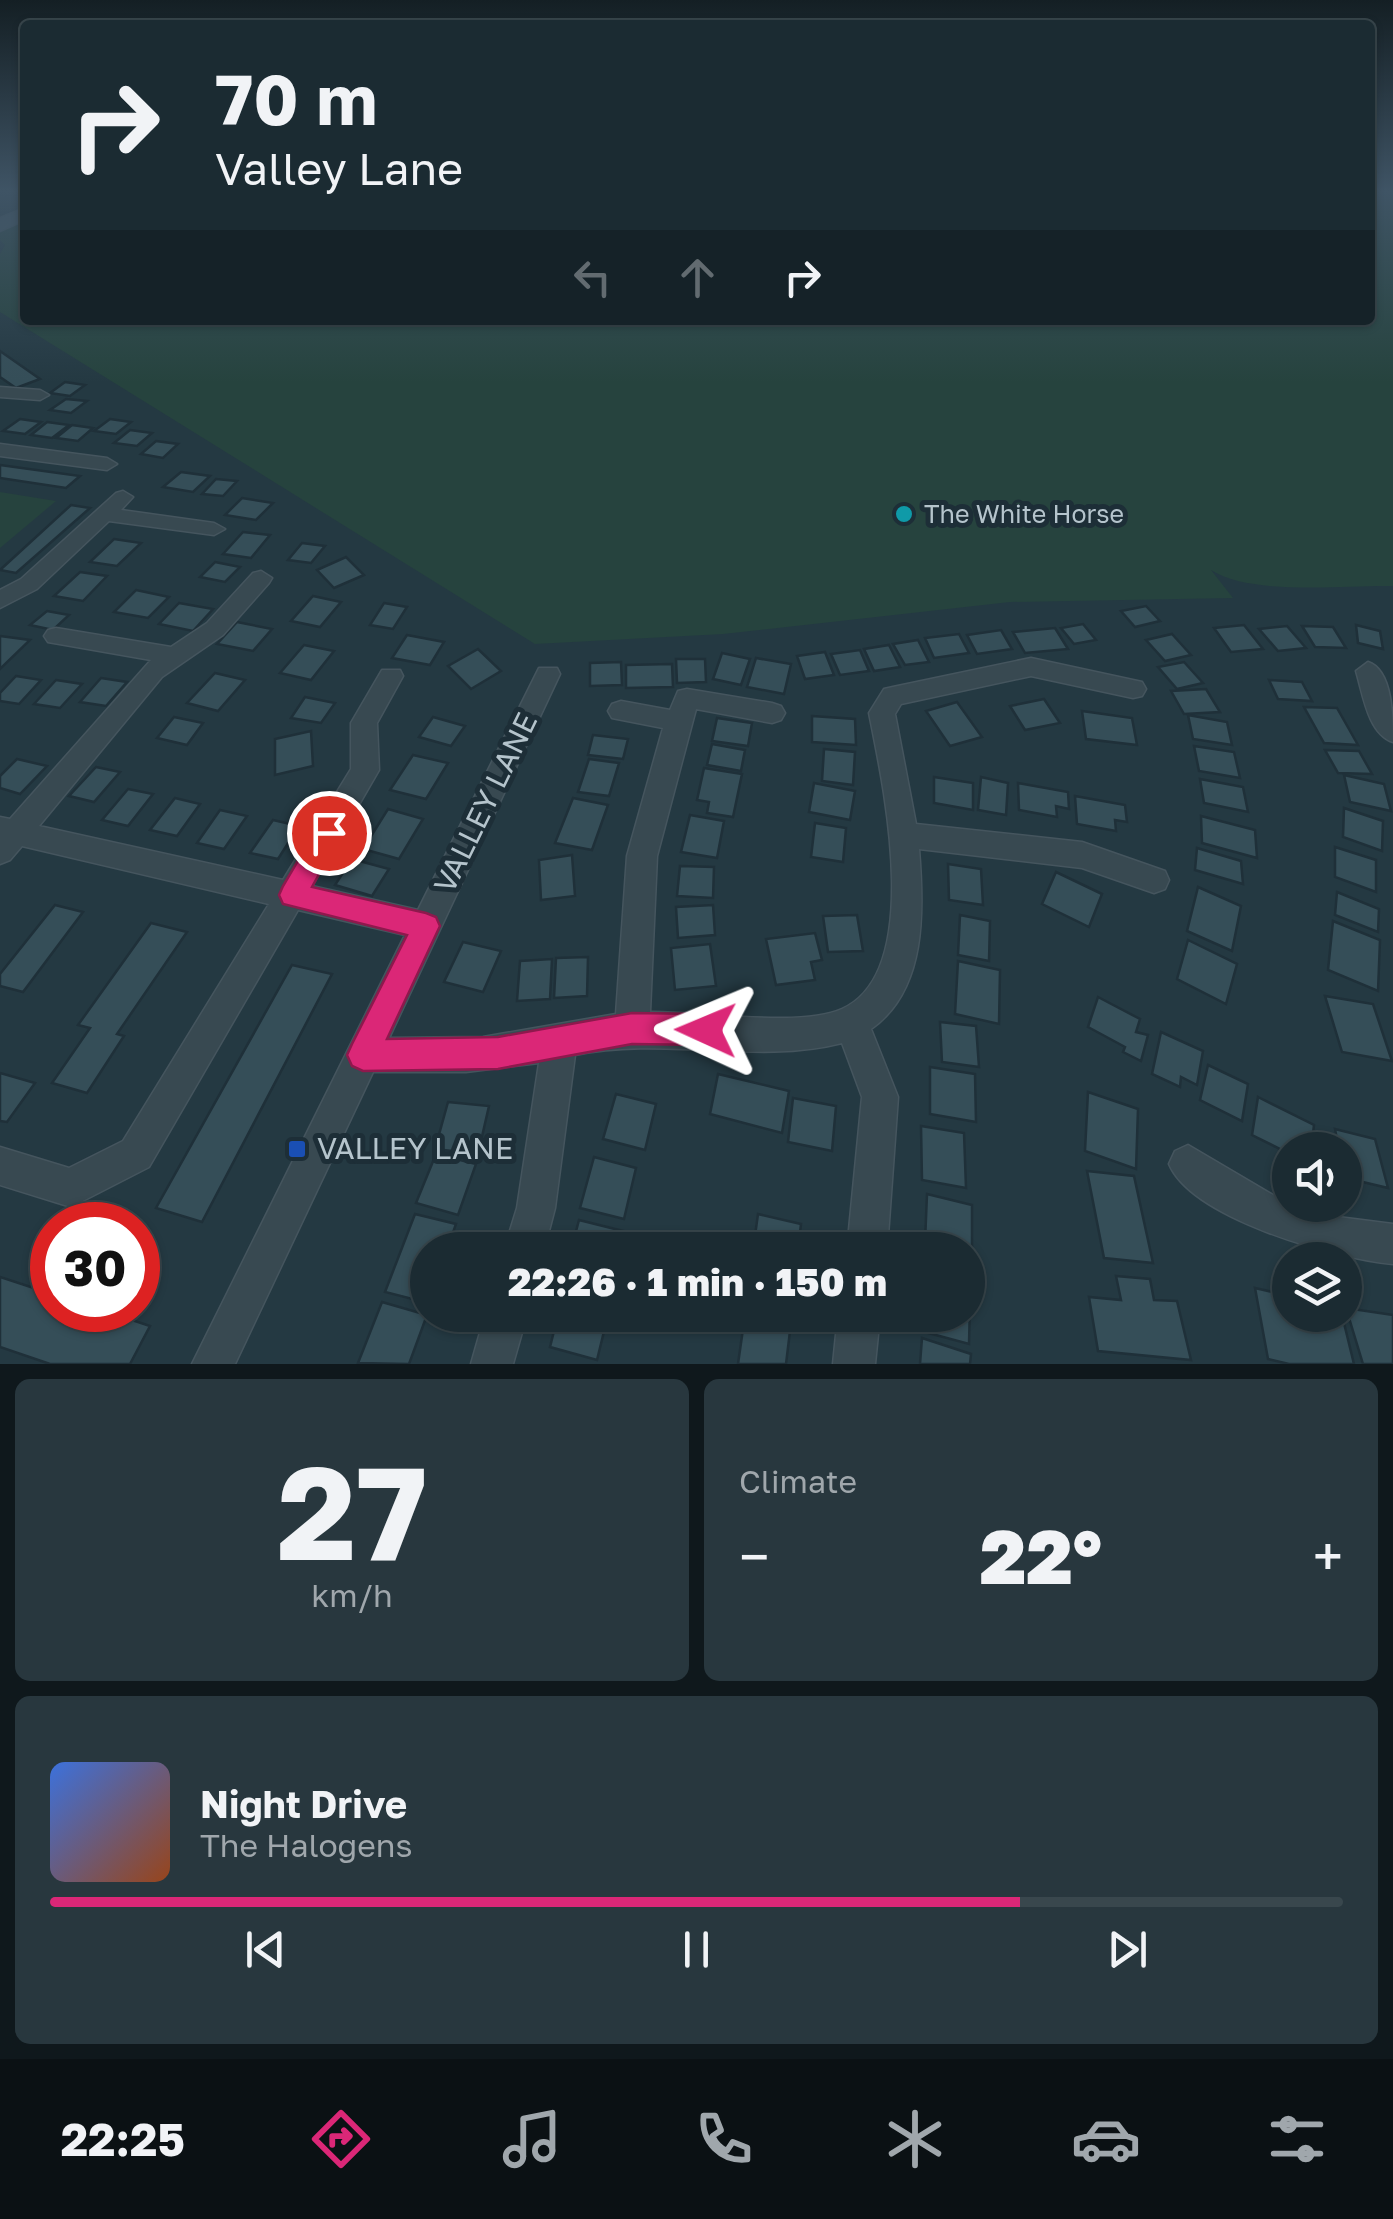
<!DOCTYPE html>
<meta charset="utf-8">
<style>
:root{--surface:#1b2b32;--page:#28373e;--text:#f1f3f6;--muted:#a0a7ac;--line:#39474d;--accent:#db2777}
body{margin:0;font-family:"Golos Text",sans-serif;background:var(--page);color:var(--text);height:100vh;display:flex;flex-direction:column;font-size:38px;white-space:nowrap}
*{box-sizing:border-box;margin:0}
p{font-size:32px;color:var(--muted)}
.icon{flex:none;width:55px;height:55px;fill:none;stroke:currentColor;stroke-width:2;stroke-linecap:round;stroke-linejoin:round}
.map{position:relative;height:1364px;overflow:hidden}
.side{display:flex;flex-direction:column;gap:15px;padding:15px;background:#0f181c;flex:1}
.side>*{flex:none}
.hud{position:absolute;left:20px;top:20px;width:1355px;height:305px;border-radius:10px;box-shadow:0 2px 8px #0004,0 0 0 2px var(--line);background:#1b2b32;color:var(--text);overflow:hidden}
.buttons{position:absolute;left:1272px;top:1132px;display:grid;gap:20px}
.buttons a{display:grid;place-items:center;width:90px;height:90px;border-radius:50%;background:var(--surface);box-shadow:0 2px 8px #0004,0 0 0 2px var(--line);font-size:50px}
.speed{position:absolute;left:30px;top:1202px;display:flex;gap:20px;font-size:50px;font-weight:700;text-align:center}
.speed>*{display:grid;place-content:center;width:130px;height:130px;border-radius:50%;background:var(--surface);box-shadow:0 2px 8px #0004,0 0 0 2px var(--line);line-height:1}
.speed .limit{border:15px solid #d22;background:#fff;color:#111}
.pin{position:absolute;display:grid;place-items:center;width:85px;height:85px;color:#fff;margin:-42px;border:5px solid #fff;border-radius:50%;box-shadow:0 2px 10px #0007}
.me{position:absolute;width:110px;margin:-55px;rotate:271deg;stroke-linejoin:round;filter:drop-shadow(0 0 8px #0008)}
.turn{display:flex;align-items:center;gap:35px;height:210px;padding:0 30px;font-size:45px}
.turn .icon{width:130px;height:130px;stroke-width:2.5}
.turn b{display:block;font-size:70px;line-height:85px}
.lanes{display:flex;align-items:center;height:95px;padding:0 30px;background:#0003;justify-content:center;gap:50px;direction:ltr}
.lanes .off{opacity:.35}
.big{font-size:75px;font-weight:800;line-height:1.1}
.side .tile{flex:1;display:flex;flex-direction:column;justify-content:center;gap:15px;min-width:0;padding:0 35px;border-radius:15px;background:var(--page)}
.side .dial{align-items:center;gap:0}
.dial b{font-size:130px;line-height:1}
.song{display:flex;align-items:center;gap:30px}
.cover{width:120px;height:120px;border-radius:15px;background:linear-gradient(135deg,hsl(220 70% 55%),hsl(20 70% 35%))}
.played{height:10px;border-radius:5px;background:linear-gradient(90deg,var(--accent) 75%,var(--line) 75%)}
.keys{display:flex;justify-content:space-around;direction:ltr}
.heat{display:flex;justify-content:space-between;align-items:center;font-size:55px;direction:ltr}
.side .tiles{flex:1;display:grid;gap:15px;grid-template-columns:1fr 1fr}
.tile:last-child{grid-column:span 2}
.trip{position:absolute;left:410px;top:1232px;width:575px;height:100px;border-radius:50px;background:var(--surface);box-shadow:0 2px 8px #0004,0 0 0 2px var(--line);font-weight:800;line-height:100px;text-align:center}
.dock{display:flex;height:160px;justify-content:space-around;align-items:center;background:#0b1114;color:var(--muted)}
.dock .icon{width:70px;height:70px}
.dock .active{color:var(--accent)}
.dock b{font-size:45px;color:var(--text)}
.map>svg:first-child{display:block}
.green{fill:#26433e}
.building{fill:#354e58;stroke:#1f3039;stroke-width:2.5}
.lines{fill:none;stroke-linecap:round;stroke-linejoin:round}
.street-casing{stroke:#45555e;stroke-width:3}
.secondary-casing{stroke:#45555e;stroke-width:3}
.street{fill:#384951;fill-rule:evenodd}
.secondary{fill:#465a65;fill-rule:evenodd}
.route{fill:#db2777;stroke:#8e194d;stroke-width:2.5}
.culture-dot{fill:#0f9aa8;stroke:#1d2e37;stroke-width:4}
.transit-dot{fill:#1a4fb4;stroke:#1d2e37;stroke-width:4}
.labels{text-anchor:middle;stroke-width:10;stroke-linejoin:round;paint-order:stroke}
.poi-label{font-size:25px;fill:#b5c4cc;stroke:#1d2e37;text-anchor:start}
.near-street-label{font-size:30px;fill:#b5c4cc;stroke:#1d2e37}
.near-poi-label{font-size:30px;fill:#b5c4cc;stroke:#1d2e37;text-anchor:start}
</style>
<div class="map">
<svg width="1393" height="1364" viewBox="0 0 1393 1364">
<rect width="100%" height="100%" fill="#243942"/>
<g class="green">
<path d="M1370 191H1393V586C1344 585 1251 596 1211 570L1233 598 1010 602 723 634 535 644 0 312V254L5 245 0 240V231L25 219V320H1370Z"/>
<path d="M0 492 56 501 0 548Z"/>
</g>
<g class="building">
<path d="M0 351 40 379 16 388 0 377Z"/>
<path d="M65 382 85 385 70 396 50 393Z"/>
<path d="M66 399 87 401 71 413 50 410Z"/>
<path d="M20 419 41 422 25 434 3 431Z"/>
<path d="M110 419 131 422 116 434 94 431Z"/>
<path d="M47 422 69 425 52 438 31 435Z"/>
<path d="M72 425 93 428 78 441 56 438Z"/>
<path d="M130 430 152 433 137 446 114 443Z"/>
<path d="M156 441 178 444 163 458 141 454Z"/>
<path d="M0 465 80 476 66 488 0 478Z"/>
<path d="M181 472 210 476 193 492 163 487Z"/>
<path d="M216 479 237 481 223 496 202 494Z"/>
<path d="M242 498 273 503 256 520 225 515Z"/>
<path d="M71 505 90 508 16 573 0 570Z"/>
<path d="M243 532 270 535 251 558 223 554Z"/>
<path d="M114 539 141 543 117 566 90 562Z"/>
<path d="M302 543 325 546 311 563 288 560Z"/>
<path d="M346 557 364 575 334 588 317 570Z"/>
<path d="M215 562 240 567 225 582 200 577Z"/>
<path d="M80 572 107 576 83 601 54 596Z"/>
<path d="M136 590 169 597 148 618 114 612Z"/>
<path d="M313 596 341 602 320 627 291 621Z"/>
<path d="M179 603 213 609 193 631 159 624Z"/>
<path d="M384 603 407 607 393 629 370 625Z"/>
<path d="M1146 606 1160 621 1135 627 1121 611Z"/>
<path d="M47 611 69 615 53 630 30 625Z"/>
<path d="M237 622 272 629 253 651 217 644Z"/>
<path d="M1083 624 1096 640 1074 644 1061 628Z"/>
<path d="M1244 625 1263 649 1231 652 1214 628Z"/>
<path d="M1356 625 1380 631 1383 649 1358 643Z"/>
<path d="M1287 626 1306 648 1278 651 1259 629Z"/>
<path d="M1302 626 1333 627 1346 648 1315 647Z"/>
<path d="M1055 628 1068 649 1025 653 1013 632Z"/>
<path d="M1001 630 1012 649 977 654 967 635Z"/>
<path d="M959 634 969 653 934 658 925 638Z"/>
<path d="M1172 634 1191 655 1165 661 1146 640Z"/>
<path d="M407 635 444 642 430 665 392 658Z"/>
<path d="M0 636 30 640 0 669Z"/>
<path d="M918 640 929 662 905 665 893 644Z"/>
<path d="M304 645 334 651 311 680 280 673Z"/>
<path d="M889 645 900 667 874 671 864 649Z"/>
<path d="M478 649 501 671 471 689 448 666Z"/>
<path d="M860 650 869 671 840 675 831 654Z"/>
<path d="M825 652 834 675 805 679 797 656Z"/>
<path d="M722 653 750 659 741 685 713 679Z"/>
<path d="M756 658 791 664 784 694 747 687Z"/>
<path d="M676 659H705L706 682 677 683Z"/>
<path d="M621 662 622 685 590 686V663Z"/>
<path d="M1184 662 1203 683 1177 689 1158 667Z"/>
<path d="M672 664 673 687 626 688V665Z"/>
<path d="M215 673 245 680 218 711 187 703Z"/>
<path d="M16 676 41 680 19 704 0 701V693Z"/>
<path d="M101 678 127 682 106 706 80 702Z"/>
<path d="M56 680 82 684 60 708 34 704Z"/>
<path d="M1269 680 1302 682 1312 701 1278 699Z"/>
<path d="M1206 689 1220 712 1184 714 1171 691Z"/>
<path d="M305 697 335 703 321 723 291 718Z"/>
<path d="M1044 699 1060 723 1025 730 1010 706Z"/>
<path d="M957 702 982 737 950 746 926 711Z"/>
<path d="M1304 707 1337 708 1358 745 1324 743Z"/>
<path d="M1082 711 1132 718 1137 745 1086 739Z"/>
<path d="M1188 715 1227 722 1232 745 1193 739Z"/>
<path d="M812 716 855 719 856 745 812 742Z"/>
<path d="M174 717 203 723 187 745 157 738Z"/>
<path d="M433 717 465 726 451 746 419 737Z"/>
<path d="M717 718 752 723 748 746 712 741Z"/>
<path d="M311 731 313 766 275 775V739Z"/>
<path d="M593 735 628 739 623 759 588 755Z"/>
<path d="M712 744 745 750 741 771 707 765Z"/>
<path d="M1194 746 1234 752 1240 778 1199 771Z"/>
<path d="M824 749 855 752 853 785 822 781Z"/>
<path d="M1325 750 1359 751 1372 774 1338 773Z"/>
<path d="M413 755 448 763 426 799 390 790Z"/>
<path d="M17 759 47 766 20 794 0 788V776Z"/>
<path d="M589 759 619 763 609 796 578 792Z"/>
<path d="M96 767 120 772 94 802 69 796Z"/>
<path d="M704 768 742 774 733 817 707 813 709 802 697 800Z"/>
<path d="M1344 775 1384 784 1391 811 1350 802Z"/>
<path d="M934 777 973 783V810L934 803Z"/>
<path d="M981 777 1008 783 1006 815 978 810Z"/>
<path d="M1200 779 1243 787 1248 812 1204 803Z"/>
<path d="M814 783 855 791 850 820 809 812Z"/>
<path d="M1018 783 1068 792 1069 809 1056 806 1057 817 1019 810Z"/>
<path d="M128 789 153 794 128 826 102 820Z"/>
<path d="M1075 796 1125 805 1127 822 1115 820 1116 831 1077 824Z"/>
<path d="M175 798 200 804 177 836 150 830Z"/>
<path d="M573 798 608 805 592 850 555 843Z"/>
<path d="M1344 808 1383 821 1382 851 1343 837Z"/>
<path d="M388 809 423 819 399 859 363 849Z"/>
<path d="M220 810 247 816 224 849 197 843Z"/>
<path d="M690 815 724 821 717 858 681 852Z"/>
<path d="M1201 816 1255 830 1257 858 1202 843Z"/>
<path d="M273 820 299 826 278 859 250 853Z"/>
<path d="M815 823 846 828 843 862 811 857Z"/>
<path d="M1335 847 1376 860V892L1335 877Z"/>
<path d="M1197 848 1241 861 1243 884 1195 870Z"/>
<path d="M572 855 575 896 541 900 539 860Z"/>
<path d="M352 859 389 869 372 896 335 885Z"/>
<path d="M948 864 981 869 983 905 949 900Z"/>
<path d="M680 866 714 867 713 898 677 896Z"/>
<path d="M1056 872 1102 894 1089 927 1042 904Z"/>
<path d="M1198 887 1241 906 1232 951 1187 931Z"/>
<path d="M1337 892 1379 909 1378 932 1335 915Z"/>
<path d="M55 905 83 912 23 992 0 986V974Z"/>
<path d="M713 905 715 935 678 938 676 907Z"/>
<path d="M857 915 863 951 828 952 823 916Z"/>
<path d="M960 915 990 921 989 961 958 955Z"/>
<path d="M1333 921 1380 940 1378 991 1328 970Z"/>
<path d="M151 923 187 932 117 1034 124 1036 87 1093 52 1083 90 1028 78 1025Z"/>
<path d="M815 933 822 960 811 962 815 980 776 985 766 939Z"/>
<path d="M1188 940 1237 964 1226 1004 1177 979Z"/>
<path d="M463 942 501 951 483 992 444 982Z"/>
<path d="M710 944 716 986 675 990 671 948Z"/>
<path d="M588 957 587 996 554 998 556 958Z"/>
<path d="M552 959 550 999 517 1001 520 961Z"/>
<path d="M958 961 1000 970 999 1024 955 1014Z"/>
<path d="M292 965 332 974 202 1222 156 1208Z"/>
<path d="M1325 996 1373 1004 1392 1061 1342 1052Z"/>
<path d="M1098 997 1140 1019 1136 1032 1148 1035 1141 1061 1123 1052 1125 1047 1088 1027Z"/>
<path d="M940 1022 976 1026 979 1067 942 1062Z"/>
<path d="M1161 1032 1203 1051 1197 1085 1181 1077 1180 1087 1152 1074Z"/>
<path d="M1208 1065 1248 1084 1242 1121 1200 1100Z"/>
<path d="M930 1067 975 1074 976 1122 930 1114Z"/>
<path d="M0 1073 35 1083 7 1122 0 1121Z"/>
<path d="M718 1074 789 1091 782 1133 710 1114Z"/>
<path d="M1088 1092 1138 1109 1136 1169 1085 1151Z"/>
<path d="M616 1094 656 1104 645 1150 603 1139Z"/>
<path d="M1258 1097 1314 1125 1311 1150H1290V1154L1252 1135Z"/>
<path d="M793 1098 836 1106 832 1151 788 1142Z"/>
<path d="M448 1102 489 1106 478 1154 435 1149Z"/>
<path d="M921 1126 964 1133 966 1188 922 1180Z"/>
<path d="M1335 1129 1375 1139 1388 1188 1346 1178 1345 1150H1339Z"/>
<path d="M436 1154 476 1164 458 1215 416 1203Z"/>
<path d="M594 1157 636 1168 624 1219 580 1208Z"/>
<path d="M1087 1171 1134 1176 1153 1263 1104 1258Z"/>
<path d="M927 1194 972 1205V1253L925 1242Z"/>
<path d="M415 1214 456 1224 447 1250H428V1303L385 1292Z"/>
<path d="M758 1214 801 1224 798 1250H753Z"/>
<path d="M579 1220 623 1231 618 1250H571Z"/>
<path d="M968 1264 971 1265 969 1344 921 1331 922 1315H968Z"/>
<path d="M1116 1276 1150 1279 1154 1300 1177 1301 1191 1360 1098 1351 1089 1297 1121 1300Z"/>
<path d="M0 1277 52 1294V1310H102L150 1326 130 1364H50L0 1347Z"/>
<path d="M1255 1288 1290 1296V1315H1342L1354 1364H1289L1268 1359Z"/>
<path d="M382 1302 427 1315 409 1364 358 1363Z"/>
<path d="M1346 1308 1393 1315V1364H1363Z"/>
<path d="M558 1315H608L597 1360 550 1347Z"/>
<path d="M745 1315 791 1323 786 1364H738Z"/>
<path d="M922 1338 971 1354 970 1364H920Z"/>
</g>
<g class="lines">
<g class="street-casing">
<g id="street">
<path d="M0 387 40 390 49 395 40 400 0 397Z"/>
<path d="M0 444 107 458 117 464 107 470 0 456Z"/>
<path d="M123 491 133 497 121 510 214 523 225 529 214 535 109 521 37 589 0 608V590L21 579 116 493Z"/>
<path d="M261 571 272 578 269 583 223 635 162 677 39 826 283 880 351 769V723L382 670H400L403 676 377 723 379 770 312 886 418 910 539 668H557L560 674 389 1038 483 1037 616 1014 627 856 663 728 612 718 608 711 612 704 621 701 670 710 678 691 687 689 772 703 781 706 785 713 781 720 772 723 696 709 657 856 650 1012C699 1011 799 1028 842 1009 925 972 883 783 869 713L884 689 893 687 1031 658 1142 682 1146 689 1142 696 1133 698 1031 676 901 704 895 714 916 824 1082 842 1165 871 1169 880 1165 889 1154 893 1082 868 919 849C924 910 927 990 871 1029L898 1097 887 1250H847L862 1097 842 1043C756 1065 664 1036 575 1055L555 1208 544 1250H504L517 1208 539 1063 466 1072H373L235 1364H192L405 935 298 910 149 1167 71 1207 0 1185V1147L69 1168 123 1141 269 904 22 846 10 860 0 864V817L10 819 151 660 48 642 44 636 48 630 56 628 171 647 207 623 253 573Z"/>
<path d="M1368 662C1393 670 1393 719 1393 742 1368 734 1363 694 1356 671Z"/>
<path d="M1188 1145 1290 1205 1338 1217 1393 1224V1264C1337 1259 1192 1219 1169 1164L1175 1151Z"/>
<path d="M485 1315H527L513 1364H471Z"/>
<path d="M838 1315H880L875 1364H833Z"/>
</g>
</g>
<g class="secondary-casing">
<path id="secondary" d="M25 208V220L0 231V218Z"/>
</g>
<use href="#street" class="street"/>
<use href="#secondary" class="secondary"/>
</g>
<linearGradient id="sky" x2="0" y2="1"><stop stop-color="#141f24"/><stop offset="0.5" stop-color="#3f5465"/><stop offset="1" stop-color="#3f5465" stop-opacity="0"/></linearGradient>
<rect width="1393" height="382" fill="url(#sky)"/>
<path class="route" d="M329 822 338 825 342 833 312 887 426 913 436 917 440 926 387 1039 498 1037 632 1013 706 1014 716 1019 721 1030 716 1041 706 1045 632 1044 498 1069 363 1071 352 1066 347 1055 352 1044 407 935 283 904 279 895 283 886 319 825Z"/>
<circle class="culture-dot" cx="904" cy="514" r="10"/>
<rect class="transit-dot" x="287" y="1139" width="20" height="20" rx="5"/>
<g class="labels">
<g class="poi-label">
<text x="924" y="523">The White Horse</text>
</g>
<g class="near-street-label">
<text transform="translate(486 803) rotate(-64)" y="10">VALLEY LANE</text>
</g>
<g class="near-poi-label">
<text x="317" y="1159">VALLEY LANE</text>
</g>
</g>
</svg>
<div class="buttons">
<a><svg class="icon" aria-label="sound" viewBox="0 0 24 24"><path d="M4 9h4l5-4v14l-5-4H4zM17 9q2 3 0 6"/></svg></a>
<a><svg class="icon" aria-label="layers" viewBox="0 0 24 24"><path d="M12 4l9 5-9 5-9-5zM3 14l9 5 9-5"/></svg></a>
</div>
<div class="speed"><div class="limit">30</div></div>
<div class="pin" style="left:329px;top:833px;background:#d93025"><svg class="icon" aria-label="arrive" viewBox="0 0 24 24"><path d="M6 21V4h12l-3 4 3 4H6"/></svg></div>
<svg class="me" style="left:706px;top:1030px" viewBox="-20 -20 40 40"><path d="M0-17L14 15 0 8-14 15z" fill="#db2777" stroke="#fff" stroke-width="4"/></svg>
<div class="trip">22:26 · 1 min · 150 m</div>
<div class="hud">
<div class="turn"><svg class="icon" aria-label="right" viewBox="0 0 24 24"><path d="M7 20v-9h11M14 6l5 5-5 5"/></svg><div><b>70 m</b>Valley Lane</div></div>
<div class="lanes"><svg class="icon off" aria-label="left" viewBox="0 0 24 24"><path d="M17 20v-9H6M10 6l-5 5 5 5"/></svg><svg class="icon off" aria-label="ahead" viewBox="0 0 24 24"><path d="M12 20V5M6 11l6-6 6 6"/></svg><svg class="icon" aria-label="right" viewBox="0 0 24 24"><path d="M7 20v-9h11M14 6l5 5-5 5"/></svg></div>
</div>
</div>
<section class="side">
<div class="tiles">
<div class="tile dial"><b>27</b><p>km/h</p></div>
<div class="tile"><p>Climate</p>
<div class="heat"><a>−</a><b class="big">22°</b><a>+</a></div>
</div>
<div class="tile">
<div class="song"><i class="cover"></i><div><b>Night Drive</b><p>The Halogens</p></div></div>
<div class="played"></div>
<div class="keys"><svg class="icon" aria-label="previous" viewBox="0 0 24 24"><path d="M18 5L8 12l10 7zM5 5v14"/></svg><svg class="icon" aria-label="pause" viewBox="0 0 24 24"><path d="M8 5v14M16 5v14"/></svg><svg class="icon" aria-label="next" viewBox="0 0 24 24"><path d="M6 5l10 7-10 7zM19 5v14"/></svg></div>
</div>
</div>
</section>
<nav class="dock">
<b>22:25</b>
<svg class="icon active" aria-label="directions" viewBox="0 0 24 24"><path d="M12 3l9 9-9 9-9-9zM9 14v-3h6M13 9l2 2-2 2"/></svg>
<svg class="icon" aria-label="music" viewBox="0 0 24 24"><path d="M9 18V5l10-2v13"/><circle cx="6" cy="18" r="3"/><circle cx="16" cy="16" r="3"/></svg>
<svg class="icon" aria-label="phone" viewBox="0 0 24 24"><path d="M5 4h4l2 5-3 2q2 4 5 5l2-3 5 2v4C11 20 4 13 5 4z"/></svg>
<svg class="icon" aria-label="climate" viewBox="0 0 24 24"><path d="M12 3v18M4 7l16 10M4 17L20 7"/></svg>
<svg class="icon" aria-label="car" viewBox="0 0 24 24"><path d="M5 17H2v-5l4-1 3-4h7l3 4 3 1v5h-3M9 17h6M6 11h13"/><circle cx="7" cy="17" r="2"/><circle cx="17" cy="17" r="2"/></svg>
<svg class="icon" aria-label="filters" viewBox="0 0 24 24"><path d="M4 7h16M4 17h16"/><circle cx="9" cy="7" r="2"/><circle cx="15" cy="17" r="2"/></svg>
</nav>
